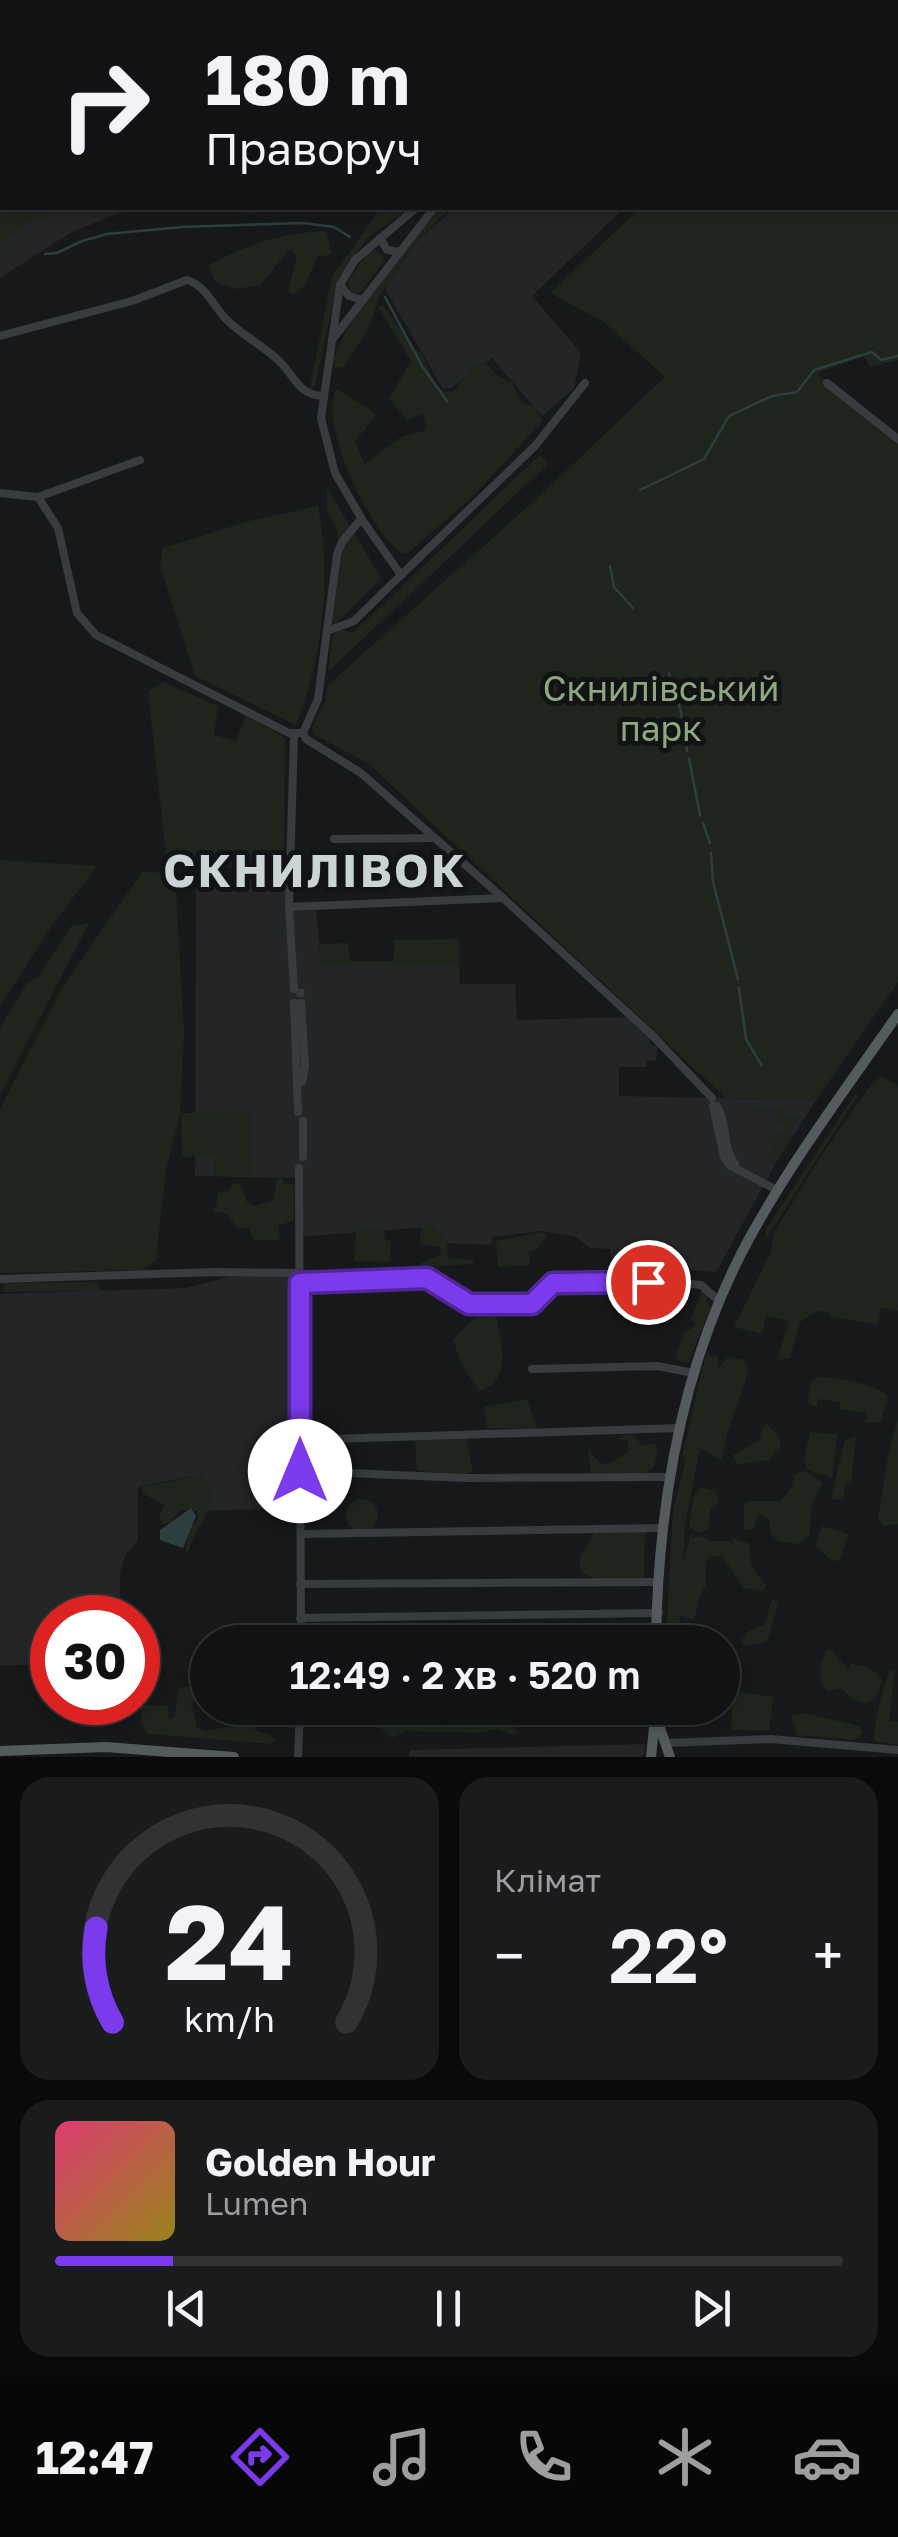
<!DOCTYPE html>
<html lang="uk">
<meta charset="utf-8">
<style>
:root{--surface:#111214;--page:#1a1b1d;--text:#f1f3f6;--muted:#9c9ea0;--line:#303234;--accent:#7c3aed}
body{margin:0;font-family:"Golos Text",sans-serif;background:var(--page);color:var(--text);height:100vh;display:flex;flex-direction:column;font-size:38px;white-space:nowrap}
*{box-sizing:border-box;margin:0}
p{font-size:32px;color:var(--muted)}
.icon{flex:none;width:55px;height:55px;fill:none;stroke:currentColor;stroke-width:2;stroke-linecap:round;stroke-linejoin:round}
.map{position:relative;height:1757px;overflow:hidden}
.drawer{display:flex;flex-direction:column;gap:20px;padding:20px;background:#090a0b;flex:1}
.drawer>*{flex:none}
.guide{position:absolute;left:0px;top:0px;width:900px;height:210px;box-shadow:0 5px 15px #0003,0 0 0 2px var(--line);background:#111214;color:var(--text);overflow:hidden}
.speed{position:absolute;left:30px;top:1595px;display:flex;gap:20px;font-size:50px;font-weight:700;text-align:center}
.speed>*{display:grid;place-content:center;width:130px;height:130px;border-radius:50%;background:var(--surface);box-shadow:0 5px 15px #0003,0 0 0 2px var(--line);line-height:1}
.speed .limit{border:15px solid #d22;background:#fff;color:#111}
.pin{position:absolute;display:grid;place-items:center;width:85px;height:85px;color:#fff;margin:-42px;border:5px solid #fff;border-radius:50%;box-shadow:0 2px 10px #0007}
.me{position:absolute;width:110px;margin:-55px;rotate:0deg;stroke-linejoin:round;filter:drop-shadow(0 0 8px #0008)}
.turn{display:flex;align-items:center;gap:35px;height:210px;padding:0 40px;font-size:45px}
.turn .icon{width:130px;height:130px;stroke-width:2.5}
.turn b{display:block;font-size:70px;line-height:85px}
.big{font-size:75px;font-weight:600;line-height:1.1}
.drawer .card{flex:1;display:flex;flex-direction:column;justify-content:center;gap:15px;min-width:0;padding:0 35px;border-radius:30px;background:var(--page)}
.drawer .dial{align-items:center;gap:0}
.dial svg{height:260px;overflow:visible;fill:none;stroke:var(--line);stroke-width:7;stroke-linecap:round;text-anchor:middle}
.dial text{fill:var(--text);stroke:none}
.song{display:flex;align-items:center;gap:30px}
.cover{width:120px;height:120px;border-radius:15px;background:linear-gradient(135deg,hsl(340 70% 55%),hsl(50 70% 35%))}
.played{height:10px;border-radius:5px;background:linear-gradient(90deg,var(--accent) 15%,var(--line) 15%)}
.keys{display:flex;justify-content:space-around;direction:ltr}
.heat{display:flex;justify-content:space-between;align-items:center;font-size:55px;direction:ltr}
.drawer .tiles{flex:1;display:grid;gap:20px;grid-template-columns:1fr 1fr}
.card:last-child{grid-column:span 2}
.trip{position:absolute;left:190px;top:1625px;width:550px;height:100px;border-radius:50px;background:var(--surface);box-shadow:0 5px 15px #0003,0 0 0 2px var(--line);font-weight:600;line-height:100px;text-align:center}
.dock{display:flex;height:160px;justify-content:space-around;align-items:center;background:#070708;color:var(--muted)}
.dock .icon{width:70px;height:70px}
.dock .on{color:var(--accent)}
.dock b{font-size:45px;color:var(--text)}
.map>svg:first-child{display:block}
.built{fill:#232527}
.green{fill:#1f251d}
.water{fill:#2c3f3e}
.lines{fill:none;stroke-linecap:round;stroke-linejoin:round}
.stream{stroke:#2c3f3e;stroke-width:2.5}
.taxiway{stroke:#313537;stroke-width:20}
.runway{stroke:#313537;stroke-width:48}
.minor-tunnel{stroke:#34383a;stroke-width:8;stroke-dasharray:8 4;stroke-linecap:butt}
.minor{stroke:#383c3f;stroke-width:8}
.major{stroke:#535b5e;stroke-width:10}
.route-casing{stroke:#51269a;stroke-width:25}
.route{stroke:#7c3aed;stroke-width:18}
.labels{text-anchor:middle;stroke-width:10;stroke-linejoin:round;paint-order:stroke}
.park-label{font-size:35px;fill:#8fa77e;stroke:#121315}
.district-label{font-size:45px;font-weight:bold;letter-spacing:2.5px;fill:#cad3d6;stroke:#121315}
</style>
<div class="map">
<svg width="898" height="1757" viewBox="0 0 898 1757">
<rect width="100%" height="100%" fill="#17181a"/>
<g class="built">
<path d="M0 0H522L2 2V208H269L252 213 200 208 124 211 70 233 0 278Z"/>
<path d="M454 208H624L532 296 581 353 574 388 542 416 492 358 451 388 443 389 385 289 418 240Z"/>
<path d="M196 877 285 881 286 911 316 910 321 966H459L460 984H515L517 1020 630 1017 650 1036V1045L657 1046 656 1061 647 1060 646 1067H619V1096L816 1100 776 1163 716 1272 612 1264 610 1249 590 1248 576 1237 541 1231 492 1237 491 1245 442 1243 428 1227 297 1237V1178L195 1176Z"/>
<path d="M236 1275H293L299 1508 193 1511 192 1476 138 1487V1540L125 1556 120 1573V1617L52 1618V1665H0V1294L186 1288Z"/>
<path d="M645 1744 643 1757H409L410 1750Z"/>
</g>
<g class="green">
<path d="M736 0H898V360L870 367 864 356 817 373 898 441V982L816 1100 726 1098 369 764 313 734 312 726 325 703 328 685 533 502 665 377 604 322 550 293 640 208H898V2Z"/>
<path d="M0 118H2V208H61L27 223 0 244Z"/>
<path d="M409 208 366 239 338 280 315 386 310 388 332 277 380 209Z"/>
<path d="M445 208H451L418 239 379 297 369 328 343 367 335 368 333 359 348 326 438 210 441 213Z"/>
<path d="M326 231 332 254 317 257 305 285 294 294 288 291 297 256 290 249 260 285 235 289 215 282 209 265C248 244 282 233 326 231Z"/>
<path d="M374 249 384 257 383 263 360 293 351 292 348 281 369 251Z"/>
<path d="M378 306 384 307 413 347 422 354 435 384 444 392 454 391 472 366 486 362 496 375 512 382 522 403 532 405 543 421 469 500 408 553 402 554C371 532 317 425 337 389L376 414 355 442 365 464 401 437 424 431 426 425 423 414 407 420 389 399 411 361Z"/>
<path d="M540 455 548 464 328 672 332 637 340 629 353 633Z"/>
<path d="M327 488 381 578 336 623 333 620 341 549 336 527 327 512Z"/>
<path d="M318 506C332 577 323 657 296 725L195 676 160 565 163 548 249 521Z"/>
<path d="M163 682 218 706 214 735 236 741 246 715 285 738 284 871 167 864 148 692Z"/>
<path d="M0 860 97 866 51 927 0 1006Z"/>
<path d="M142 872 175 873 184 1033 180 1116 166 1169 156 1260 142 1270 0 1273V1109L62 988Z"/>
<path d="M89 923 0 1095V1028L27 983 38 977 71 926Z"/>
<path d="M318 937 321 944 348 943 350 961H393L395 940 459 939V966H321Z"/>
<path d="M881 1076 898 1086V1311L881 1308 878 1325 832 1317 829 1312 817 1311 800 1322 790 1358 777 1360 789 1321 766 1316 762 1334 734 1327 770 1254 775 1231 821 1156 871 1085Z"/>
<path d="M856 1093 858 1095 764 1242 766 1229Z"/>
<path d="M753 1110H782L784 1118 798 1116 791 1131 794 1134 774 1164 771 1165 769 1152 773 1150 767 1139 776 1134 782 1136 787 1128 783 1124 784 1120 771 1127 778 1120V1115L769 1111 754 1113Z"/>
<path d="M250 1111 253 1174 214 1175V1156L182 1157 181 1113Z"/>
<path d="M282 1177 284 1184H295L294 1220 278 1226 280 1240H254L249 1228H237C230 1217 226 1210 212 1212L216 1208 218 1193 228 1191 234 1184 240 1183 247 1202 253 1206 273 1201 277 1179Z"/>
<path d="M431 1224 447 1242 448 1258 474 1260 473 1264 422 1267 419 1264 441 1255 440 1247 420 1244 421 1227Z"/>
<path d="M384 1230 385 1240 391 1241 390 1262 354 1261 356 1231Z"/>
<path d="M543 1232 547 1236 538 1248 528 1252 531 1265 498 1267 496 1241Z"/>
<path d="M97 1282 100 1291 3 1292 4 1283Z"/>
<path d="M703 1288 709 1294 706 1301 711 1306 689 1362 686 1363 676 1358 684 1332 694 1327 695 1322 690 1320Z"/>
<path d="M496 1316C502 1343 512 1383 479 1391L462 1365 453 1340 475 1318Z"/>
<path d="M706 1355 718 1357V1368L728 1357 744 1360 748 1370C741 1401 725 1429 722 1461L700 1448 685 1525 683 1563 691 1534 693 1538 701 1536 712 1541H729L731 1545 734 1539 750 1544C748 1564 754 1571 766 1585L763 1591 744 1588 722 1556 710 1557 706 1562V1587C697 1594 699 1610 693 1620L680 1616 678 1642H666L673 1510 686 1459 682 1455Z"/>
<path d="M818 1377C835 1377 878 1384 888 1397L880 1423 866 1422 867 1413 840 1409V1402L818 1399 817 1407 807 1403 811 1383Z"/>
<path d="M527 1399 537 1429 487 1428 484 1407Z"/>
<path d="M898 1419V1524L883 1526 878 1519 888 1455Z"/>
<path d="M767 1424 779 1437 781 1448 768 1460 737 1465 733 1455 760 1440 762 1428Z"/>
<path d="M810 1432 837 1434 832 1478 808 1470 804 1459Z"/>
<path d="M628 1434 633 1435 642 1445 655 1444 658 1453 653 1468 644 1474 591 1475 588 1449 600 1463 608 1464 628 1452V1440L616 1439Z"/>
<path d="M856 1437 851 1483H846L843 1500 831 1499 845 1440Z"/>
<path d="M439 1438 466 1439 473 1471 461 1476 417 1470 415 1441Z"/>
<path d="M805 1471 823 1483 811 1506 810 1534 798 1544 778 1541 770 1533 769 1518 758 1514 753 1530 744 1529V1505L750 1501H781L791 1488 795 1474Z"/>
<path d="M202 1475C225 1510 196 1518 189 1551L185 1552 190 1528 198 1519 197 1509 181 1510 170 1522 161 1525 160 1513 165 1505 142 1493V1487Z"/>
<path d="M701 1487 715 1491 719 1502 710 1510 709 1529 699 1533 689 1526 694 1496Z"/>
<circle cx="362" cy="1515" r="16"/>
<path d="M822 1526 849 1534 839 1561 831 1560 815 1546Z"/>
<path d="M645 1532 644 1578 598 1579 581 1573 579 1560 594 1533Z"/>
<path d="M773 1598 778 1604 767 1642 746 1646 740 1640 749 1631 764 1625Z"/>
<path d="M830 1649 848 1669 851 1664C865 1666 875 1668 882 1681L875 1699 866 1703 854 1700 841 1688 828 1691C815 1680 822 1665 826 1650Z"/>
<path d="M895 1670 889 1721 898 1722V1745L874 1741C874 1723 883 1687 890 1671Z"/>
<path d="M181 1687H193L196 1693 192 1704 197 1728 205 1731 234 1726 237 1708H250L255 1730 269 1734 276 1741 270 1744 148 1734 141 1723V1705L168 1706 169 1720 175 1717 178 1692Z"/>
<path d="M724 1689 773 1697 769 1731 731 1730 732 1707 723 1706Z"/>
<path d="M378 1708H420L425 1723 440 1729 453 1724 455 1713 448 1708H494L518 1732 514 1735 497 1729 477 1733 406 1731 392 1738 377 1725Z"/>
<path d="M804 1713 859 1726 863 1733 855 1740 797 1735 791 1716Z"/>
</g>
<path class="water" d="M191 1508 196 1516 183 1548 160 1540V1530Z"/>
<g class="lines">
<g class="stream">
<path d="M45 254 57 253 82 241 107 234 182 227 303 223 334 227 350 237"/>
<path d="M385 297 422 366 447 401"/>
<path d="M640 490 704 459 729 416 772 396 797 392 814 370 872 352 881 360 898 356"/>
<path d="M610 566 614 587 633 608"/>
<path d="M669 673 681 712 687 751"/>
<path d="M689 758 700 815"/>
<path d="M703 823 710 843"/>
<path d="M711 853 713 882 738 979"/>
<path d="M739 988 746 1039 762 1066"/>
</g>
<g class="taxiway">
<path d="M14 2 15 0"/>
<path d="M239 2 241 0"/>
<path d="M0 98 2 97"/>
</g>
<path class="runway" d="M0 13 2 10"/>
<path class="minor-tunnel" d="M300 989 301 1003"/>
<g class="minor">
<path d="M566 2 568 0"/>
<path d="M584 2 586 0"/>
<path d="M416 208 355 260 340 285 321 418 335 473 363 521 401 575 535 446 585 383"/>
<path d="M380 238 387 250 400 252"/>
<path d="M340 285 349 296 363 300"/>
<path d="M0 336 132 301 187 280C205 285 213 305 225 318 242 336 265 346 281 363 296 378 298 394 322 396"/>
<path d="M332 340 434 208"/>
<path d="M827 383 898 439"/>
<path d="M0 493 38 497 58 528 77 613 96 635 289 733H303"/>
<path d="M38 497 140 460"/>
<path d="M327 631 354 621 401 575"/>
<path d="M303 733 306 739 361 773 503 898 653 1036 712 1098"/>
<path d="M303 733 318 699 337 554 342 542 361 519"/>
<path d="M334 839 432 838"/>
<path d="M289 907 503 898"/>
<path d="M294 989 289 907 294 734"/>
<path d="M294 1003 298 1112"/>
<path d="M301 1003 305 1066 302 1082"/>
<path d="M713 1106 724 1157 729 1165 777 1190"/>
<path d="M717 1106C728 1124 722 1147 735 1164"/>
<path d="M303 1121V1157"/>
<path d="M299 1168 301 1642"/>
<path d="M0 1279 216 1272 300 1273"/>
<path d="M300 1283 427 1278 469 1304H532L553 1283 692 1284 701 1285 720 1302"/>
<path d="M532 1369 657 1366 694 1373"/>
<path d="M300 1440 679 1428"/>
<path d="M300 1471 466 1478 669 1477"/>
<path d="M301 1534 662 1528"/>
<path d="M300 1584 659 1582"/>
<path d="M300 1618 659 1613"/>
<path d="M301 1639 656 1636"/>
<path d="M665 1743 771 1739 898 1750"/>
<path d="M298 1757 300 1708"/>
</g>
<g class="major">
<path d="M656 1642C658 1503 682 1361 750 1237 793 1159 847 1087 898 1014"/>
<path d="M658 1722 670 1757"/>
<path d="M0 1751 106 1747 234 1757"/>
<path d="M651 1757 656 1708"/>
</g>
</g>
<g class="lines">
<g class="route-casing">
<path id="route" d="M300 1471V1283L427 1278 469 1304H532L553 1283 648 1282"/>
</g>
<use href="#route" class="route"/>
</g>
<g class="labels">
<g class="park-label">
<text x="661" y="701">Скнилівський<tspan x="661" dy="40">парк</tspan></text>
</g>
<g class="district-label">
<text x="315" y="887">СКНИЛІВОК</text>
</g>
</g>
</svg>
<div class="speed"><div class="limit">30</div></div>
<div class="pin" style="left:648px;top:1282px;background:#d93025"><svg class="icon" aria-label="arrive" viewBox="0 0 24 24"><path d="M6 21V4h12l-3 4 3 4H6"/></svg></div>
<svg class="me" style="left:300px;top:1471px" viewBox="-20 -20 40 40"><circle r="19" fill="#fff"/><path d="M0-13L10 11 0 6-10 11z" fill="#7c3aed"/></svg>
<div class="trip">12:49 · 2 хв · 520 m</div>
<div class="guide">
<div class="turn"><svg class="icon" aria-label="right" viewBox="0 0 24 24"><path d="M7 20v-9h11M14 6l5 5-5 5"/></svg><div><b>180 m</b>Праворуч</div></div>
</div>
</div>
<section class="drawer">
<div class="tiles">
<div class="card dial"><svg viewBox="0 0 100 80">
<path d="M14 69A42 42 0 1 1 86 69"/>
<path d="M14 69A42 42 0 0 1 9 40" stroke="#7c3aed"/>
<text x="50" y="56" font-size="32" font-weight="700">24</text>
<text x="50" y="72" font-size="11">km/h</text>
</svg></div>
<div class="card"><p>Клімат</p>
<div class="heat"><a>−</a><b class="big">22°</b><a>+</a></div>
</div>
<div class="card">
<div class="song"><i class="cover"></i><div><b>Golden Hour</b><p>Lumen</p></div></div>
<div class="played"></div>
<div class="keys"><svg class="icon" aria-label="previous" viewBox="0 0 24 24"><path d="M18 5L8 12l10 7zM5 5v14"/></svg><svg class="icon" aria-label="pause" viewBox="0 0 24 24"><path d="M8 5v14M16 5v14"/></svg><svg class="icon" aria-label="next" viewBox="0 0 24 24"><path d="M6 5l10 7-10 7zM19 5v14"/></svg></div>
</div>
</div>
</section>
<nav class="dock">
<b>12:47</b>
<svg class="icon on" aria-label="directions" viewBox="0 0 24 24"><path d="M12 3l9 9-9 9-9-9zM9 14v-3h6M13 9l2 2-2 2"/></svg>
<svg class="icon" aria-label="music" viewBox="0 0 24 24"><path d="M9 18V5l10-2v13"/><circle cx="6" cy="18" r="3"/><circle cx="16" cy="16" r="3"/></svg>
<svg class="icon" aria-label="phone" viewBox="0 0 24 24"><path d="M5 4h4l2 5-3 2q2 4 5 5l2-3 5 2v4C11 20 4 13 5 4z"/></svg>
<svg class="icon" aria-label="climate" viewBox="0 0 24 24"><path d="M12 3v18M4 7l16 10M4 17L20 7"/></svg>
<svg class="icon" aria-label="car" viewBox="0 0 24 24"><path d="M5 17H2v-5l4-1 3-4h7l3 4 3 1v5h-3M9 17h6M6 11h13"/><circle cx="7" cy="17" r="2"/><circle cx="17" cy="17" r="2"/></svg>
</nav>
